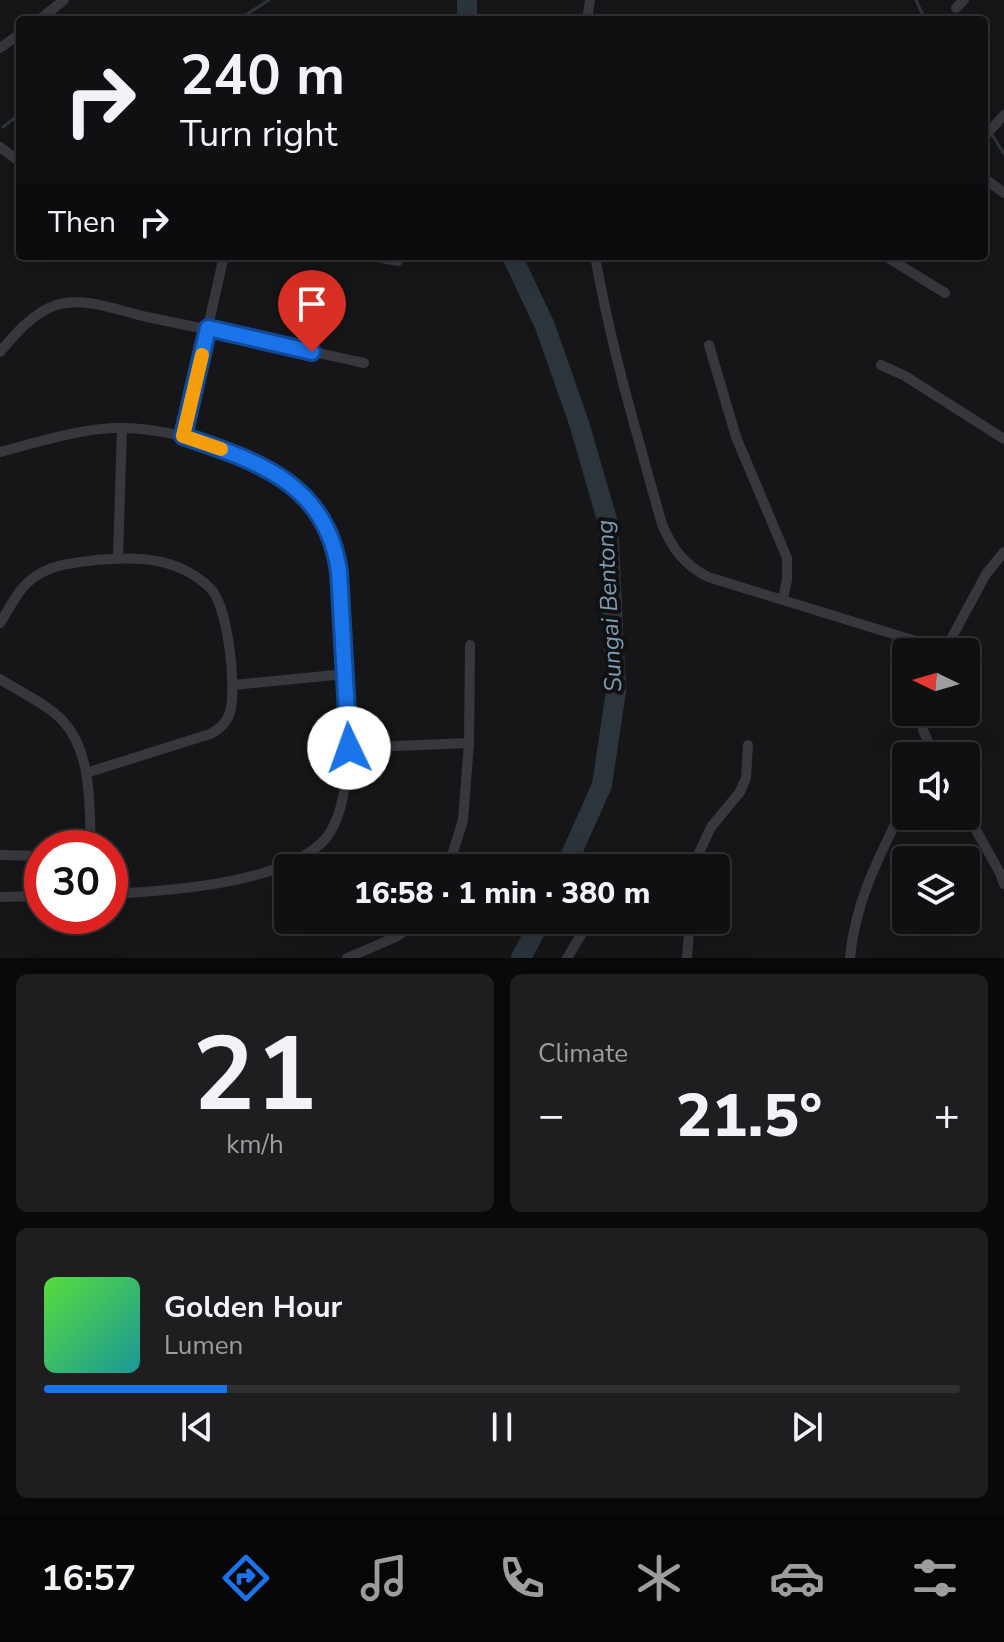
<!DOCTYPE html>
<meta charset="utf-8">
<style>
:root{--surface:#101012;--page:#1e1e20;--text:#f1f3f6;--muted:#9c9d9f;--line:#303032;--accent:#1a73e8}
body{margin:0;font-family:"Nunito Sans",sans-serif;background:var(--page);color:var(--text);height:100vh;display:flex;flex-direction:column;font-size:30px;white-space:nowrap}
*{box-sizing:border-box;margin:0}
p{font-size:26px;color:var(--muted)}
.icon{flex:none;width:44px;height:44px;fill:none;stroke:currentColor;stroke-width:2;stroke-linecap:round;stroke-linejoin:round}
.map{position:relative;height:958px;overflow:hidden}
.sheet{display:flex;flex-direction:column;gap:16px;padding:16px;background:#09090a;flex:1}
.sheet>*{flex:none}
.hud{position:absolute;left:16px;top:16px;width:972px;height:244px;border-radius:8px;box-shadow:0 8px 32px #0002,0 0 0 2px var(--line);background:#101012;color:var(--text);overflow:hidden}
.needle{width:52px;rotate:275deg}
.fabs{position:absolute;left:892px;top:638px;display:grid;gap:16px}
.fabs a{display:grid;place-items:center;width:88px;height:88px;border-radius:8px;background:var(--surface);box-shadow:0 8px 32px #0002,0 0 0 2px var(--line);font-size:40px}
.speed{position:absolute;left:24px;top:830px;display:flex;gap:16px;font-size:40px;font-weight:700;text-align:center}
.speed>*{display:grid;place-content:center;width:104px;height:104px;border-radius:50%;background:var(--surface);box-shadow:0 8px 32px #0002,0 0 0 2px var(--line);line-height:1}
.speed .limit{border:12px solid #d22;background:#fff;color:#111}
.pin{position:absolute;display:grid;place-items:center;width:68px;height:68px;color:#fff;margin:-82px -34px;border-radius:50% 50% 50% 0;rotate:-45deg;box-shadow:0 0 8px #0007}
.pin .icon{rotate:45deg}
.me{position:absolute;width:88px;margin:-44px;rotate:357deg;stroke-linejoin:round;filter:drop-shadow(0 0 6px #0008)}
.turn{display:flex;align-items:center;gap:28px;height:168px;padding:0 32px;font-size:36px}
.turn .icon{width:104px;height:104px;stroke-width:2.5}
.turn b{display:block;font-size:56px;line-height:68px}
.then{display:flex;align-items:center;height:76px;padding:0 32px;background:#0003;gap:16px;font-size:30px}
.big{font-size:60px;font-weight:800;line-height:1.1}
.sheet .widget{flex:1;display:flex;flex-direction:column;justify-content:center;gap:12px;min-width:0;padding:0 28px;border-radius:12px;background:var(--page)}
.sheet .dial{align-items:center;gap:0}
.dial b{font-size:104px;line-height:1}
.song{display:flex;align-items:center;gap:24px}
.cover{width:96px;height:96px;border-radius:12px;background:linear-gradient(135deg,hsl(110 70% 55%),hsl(180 70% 35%))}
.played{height:8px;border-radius:4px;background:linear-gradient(90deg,var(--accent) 20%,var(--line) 20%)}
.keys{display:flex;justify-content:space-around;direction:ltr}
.heat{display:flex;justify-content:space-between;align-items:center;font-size:44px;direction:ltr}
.sheet .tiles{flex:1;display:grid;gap:16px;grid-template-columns:1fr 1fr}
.widget:last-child{grid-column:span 2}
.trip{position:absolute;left:274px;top:854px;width:456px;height:80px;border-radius:8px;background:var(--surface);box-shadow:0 8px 32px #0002,0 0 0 2px var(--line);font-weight:800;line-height:80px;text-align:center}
.dock{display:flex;height:128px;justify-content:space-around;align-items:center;background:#060607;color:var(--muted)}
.dock .icon{width:56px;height:56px}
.dock .active{color:var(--accent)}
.dock b{font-size:36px;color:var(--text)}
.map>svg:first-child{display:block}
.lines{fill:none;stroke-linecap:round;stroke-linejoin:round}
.stream{stroke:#2c353c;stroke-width:3}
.river{stroke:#2c353c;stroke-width:20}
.street{stroke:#37383d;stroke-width:10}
.route-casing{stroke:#114b97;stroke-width:20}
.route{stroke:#1a73e8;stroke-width:14}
.slow{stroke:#f59e0b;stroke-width:14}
.labels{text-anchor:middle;stroke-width:8;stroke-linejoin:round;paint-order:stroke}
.water-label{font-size:24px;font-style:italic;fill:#7f9bb3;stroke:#111113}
</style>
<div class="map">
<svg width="1004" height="958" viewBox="0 0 1004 958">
<rect width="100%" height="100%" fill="#161618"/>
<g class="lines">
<g class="stream">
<path d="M916 0 925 20"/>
<path d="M238 20 269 0"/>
<path d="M3 127 20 114"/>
<path d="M993 136 1004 154"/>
</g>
<g class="river">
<path d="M467 0V20"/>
<path d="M512 256 545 326 579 423 608 523 616 691 602 785 565 868"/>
<path d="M521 958 541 920"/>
</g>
<g class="street">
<path d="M956 8 964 0"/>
<path d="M39 20 64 0"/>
<path d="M587 20 590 0"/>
<path d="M0 48 20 34"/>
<path d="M984 137 1004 115"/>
<path d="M0 147 20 162"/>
<path d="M984 178 1004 193"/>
<path d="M373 256 398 261"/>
<path d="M595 256C611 347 637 435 662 524 672 548 684 565 708 577L945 650"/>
<path d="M885 256 945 293"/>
<path d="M709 345 736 437 787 558V580L783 598"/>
<path d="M0 352C15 334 33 313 56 305 84 296 119 311 147 317 220 332 292 347 364 363"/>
<path d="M881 365 905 376 1004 439"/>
<path d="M183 436 224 256"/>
<path d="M0 452C39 442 80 428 121 428 176 428 272 456 308 499 325 519 336 546 339 572 343 634 365 791 326 838 287 884 167 891 110 894"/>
<path d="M118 557 122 428"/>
<path d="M0 623C10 608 18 589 32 579 50 564 74 563 96 560 137 556 178 557 210 588 228 605 237 688 230 712 227 723 220 729 210 734L86 773"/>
<path d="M944 652 986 574 1004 552"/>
<path d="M0 679C20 692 47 704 63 721 93 754 89 807 91 848"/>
<path d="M233 685 345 674"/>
<path d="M922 712 923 730 934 756"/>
<path d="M469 743 470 645"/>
<path d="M349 748 469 743 463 820 448 868"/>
<path d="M966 812 1000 873 1004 884"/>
<path d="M0 855 42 856"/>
<path d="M692 868 711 827 740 792 746 778 748 745"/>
<path d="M0 897 42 896"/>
<path d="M347 958 396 937 420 920"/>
<path d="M567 958 590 920"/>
<path d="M687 958 690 920"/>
<path d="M850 958C855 900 881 853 906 802"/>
</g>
</g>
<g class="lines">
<g class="route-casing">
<path id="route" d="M312 352 208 328 183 436C257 461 327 483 339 572L349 748"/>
</g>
<use href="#route" class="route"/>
<path class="slow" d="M202 355 183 436 221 449"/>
</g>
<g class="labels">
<g class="water-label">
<text transform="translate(609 606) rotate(-93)" y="8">Sungai Bentong</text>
</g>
</g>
</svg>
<div class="fabs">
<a><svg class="needle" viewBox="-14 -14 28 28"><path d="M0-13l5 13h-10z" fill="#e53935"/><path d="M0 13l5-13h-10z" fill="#9c9d9f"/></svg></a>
<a><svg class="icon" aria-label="sound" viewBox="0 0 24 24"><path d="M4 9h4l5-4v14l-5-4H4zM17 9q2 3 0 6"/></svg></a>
<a><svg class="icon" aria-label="layers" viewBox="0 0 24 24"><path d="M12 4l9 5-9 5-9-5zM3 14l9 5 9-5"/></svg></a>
</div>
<div class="speed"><div class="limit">30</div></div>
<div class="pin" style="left:312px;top:352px;background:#d93025"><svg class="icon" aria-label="arrive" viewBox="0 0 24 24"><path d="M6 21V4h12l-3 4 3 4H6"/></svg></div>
<svg class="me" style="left:349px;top:748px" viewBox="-20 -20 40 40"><circle r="19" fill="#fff"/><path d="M0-13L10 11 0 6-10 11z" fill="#1a73e8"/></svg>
<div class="trip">16:58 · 1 min · 380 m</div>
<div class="hud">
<div class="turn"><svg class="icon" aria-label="right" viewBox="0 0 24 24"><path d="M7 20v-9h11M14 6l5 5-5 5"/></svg><div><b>240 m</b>Turn right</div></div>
<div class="then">Then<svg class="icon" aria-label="right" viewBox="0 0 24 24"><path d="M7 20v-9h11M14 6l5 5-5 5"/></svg></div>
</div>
</div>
<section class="sheet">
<div class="tiles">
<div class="widget dial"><b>21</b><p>km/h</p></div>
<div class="widget"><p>Climate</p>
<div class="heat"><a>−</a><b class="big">21.5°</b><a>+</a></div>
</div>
<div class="widget">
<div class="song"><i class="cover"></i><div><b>Golden Hour</b><p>Lumen</p></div></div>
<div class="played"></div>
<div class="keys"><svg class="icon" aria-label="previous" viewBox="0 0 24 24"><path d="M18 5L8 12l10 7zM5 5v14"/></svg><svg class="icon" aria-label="pause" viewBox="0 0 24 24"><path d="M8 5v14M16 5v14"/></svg><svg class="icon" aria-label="next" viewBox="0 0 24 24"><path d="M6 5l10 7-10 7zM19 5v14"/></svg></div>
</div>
</div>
</section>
<nav class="dock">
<b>16:57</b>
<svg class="icon active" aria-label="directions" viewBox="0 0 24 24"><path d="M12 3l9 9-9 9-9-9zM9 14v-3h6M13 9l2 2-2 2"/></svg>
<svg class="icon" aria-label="music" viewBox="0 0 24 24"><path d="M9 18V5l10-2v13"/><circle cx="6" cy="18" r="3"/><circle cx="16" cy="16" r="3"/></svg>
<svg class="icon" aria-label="phone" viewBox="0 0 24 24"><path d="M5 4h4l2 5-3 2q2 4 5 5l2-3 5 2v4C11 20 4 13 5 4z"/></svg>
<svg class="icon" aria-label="climate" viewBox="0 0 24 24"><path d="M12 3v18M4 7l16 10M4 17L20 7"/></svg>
<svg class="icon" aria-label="car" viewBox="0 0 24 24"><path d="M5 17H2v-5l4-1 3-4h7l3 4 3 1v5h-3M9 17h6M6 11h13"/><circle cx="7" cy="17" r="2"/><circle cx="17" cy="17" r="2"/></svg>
<svg class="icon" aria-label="filters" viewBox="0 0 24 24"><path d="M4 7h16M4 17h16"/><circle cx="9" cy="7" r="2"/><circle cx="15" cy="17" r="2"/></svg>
</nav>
